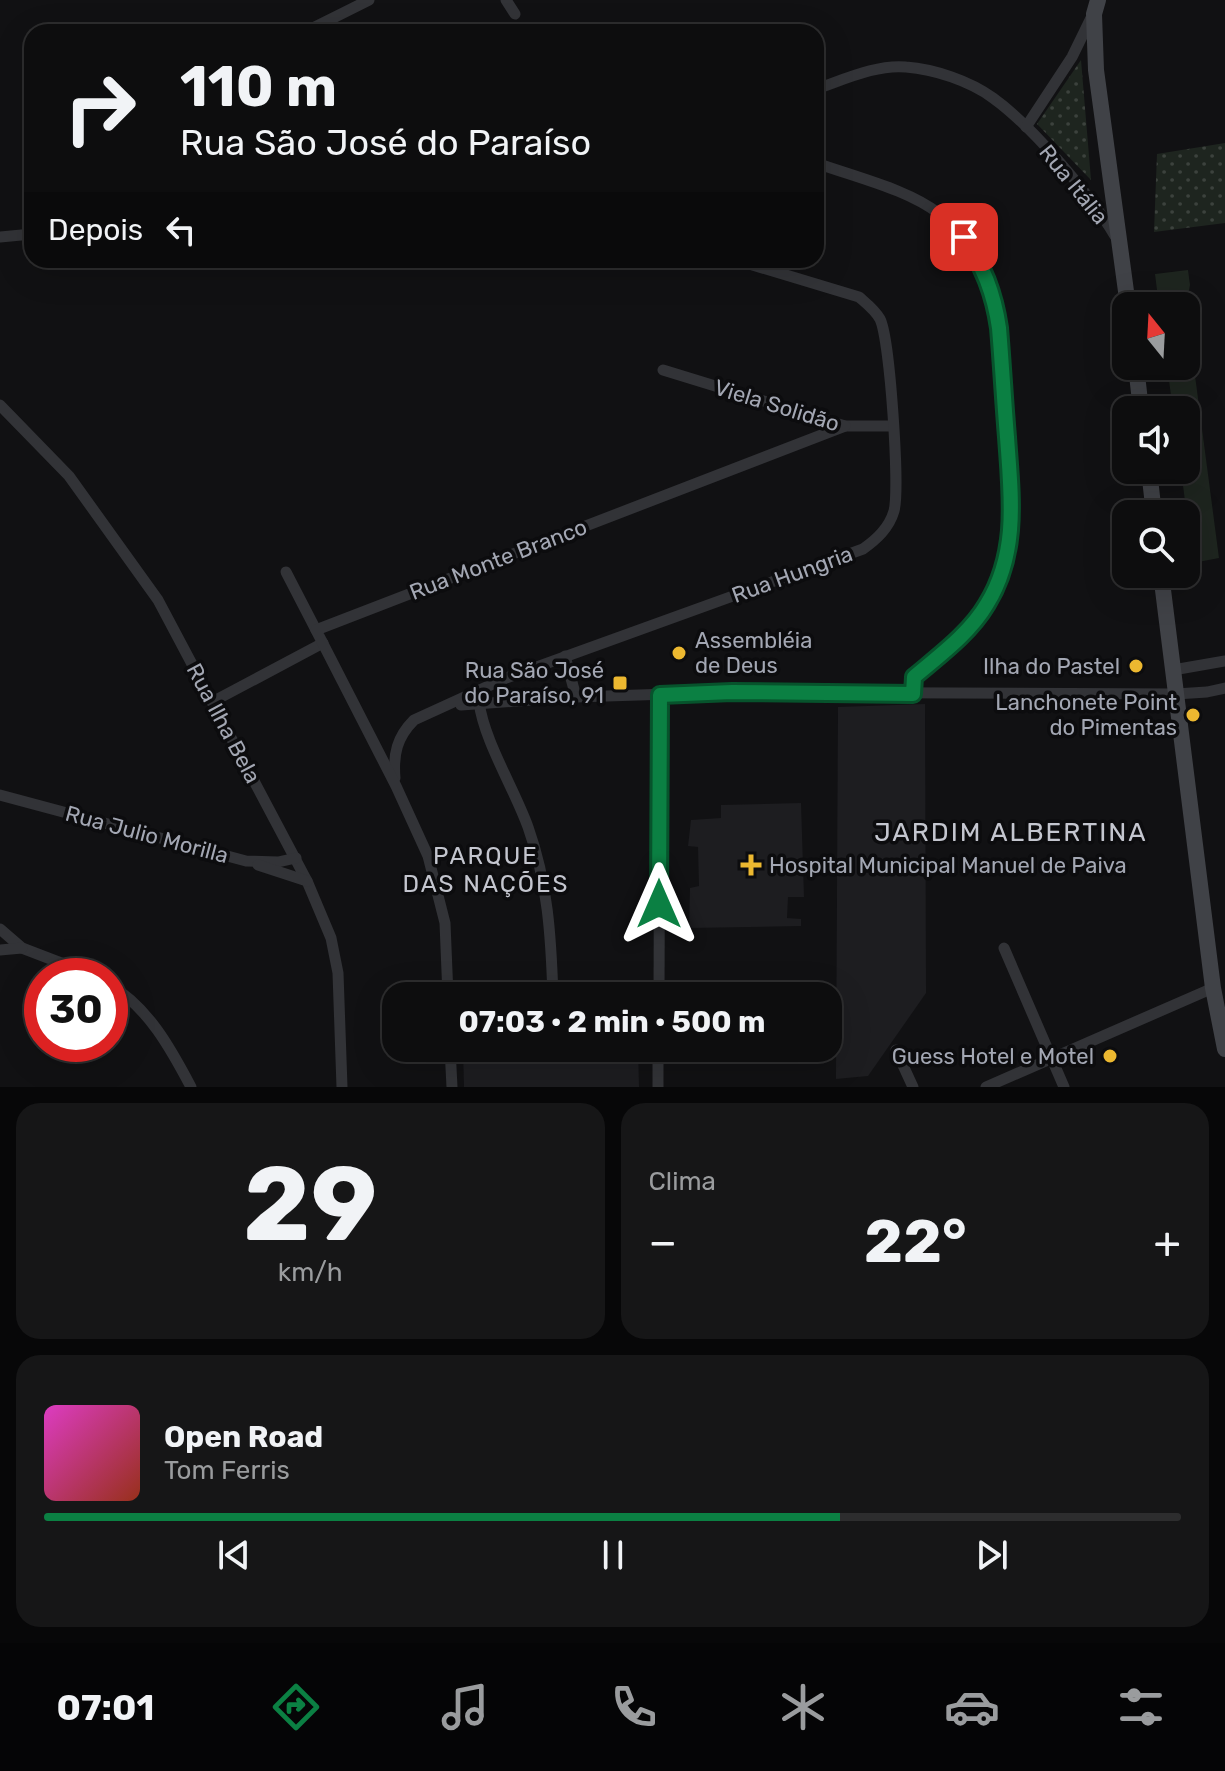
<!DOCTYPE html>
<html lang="pt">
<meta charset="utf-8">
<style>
:root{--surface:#0d0d0e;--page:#161617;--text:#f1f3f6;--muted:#9a9c9e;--line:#2d2d2e;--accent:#0b8043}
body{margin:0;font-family:Rubik,sans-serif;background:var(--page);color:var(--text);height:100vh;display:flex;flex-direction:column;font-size:30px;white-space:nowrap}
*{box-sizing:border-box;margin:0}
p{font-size:26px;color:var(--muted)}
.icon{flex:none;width:44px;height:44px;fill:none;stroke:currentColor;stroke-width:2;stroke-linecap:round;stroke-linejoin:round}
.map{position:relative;height:1087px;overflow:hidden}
.panel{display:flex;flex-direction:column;gap:16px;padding:16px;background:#070708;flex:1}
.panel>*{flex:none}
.top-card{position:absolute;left:24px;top:24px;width:800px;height:244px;border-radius:24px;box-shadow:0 8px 32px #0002,0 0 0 2px var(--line);background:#0d0d0e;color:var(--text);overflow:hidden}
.needle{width:52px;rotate:342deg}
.controls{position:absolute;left:1112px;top:292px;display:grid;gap:16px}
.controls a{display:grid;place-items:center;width:88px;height:88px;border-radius:16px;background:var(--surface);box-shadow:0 8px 32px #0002,0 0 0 2px var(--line);font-size:40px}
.speed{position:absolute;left:24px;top:958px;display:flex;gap:16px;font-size:40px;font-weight:700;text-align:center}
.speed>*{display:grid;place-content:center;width:104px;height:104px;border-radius:50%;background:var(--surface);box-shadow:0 8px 32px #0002,0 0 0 2px var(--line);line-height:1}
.speed .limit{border:12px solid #d22;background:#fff;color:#111}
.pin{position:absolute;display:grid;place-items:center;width:68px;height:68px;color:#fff;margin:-34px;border-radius:16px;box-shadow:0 4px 12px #0006}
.me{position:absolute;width:88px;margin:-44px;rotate:0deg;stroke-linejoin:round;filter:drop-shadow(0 0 6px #0008)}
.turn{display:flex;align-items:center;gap:28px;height:168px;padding:0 24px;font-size:36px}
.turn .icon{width:104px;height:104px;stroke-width:2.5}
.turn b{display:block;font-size:56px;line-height:68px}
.then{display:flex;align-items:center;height:76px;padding:0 24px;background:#0003;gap:16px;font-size:30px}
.big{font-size:60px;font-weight:700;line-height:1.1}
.panel .widget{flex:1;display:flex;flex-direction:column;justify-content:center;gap:12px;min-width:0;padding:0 28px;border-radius:24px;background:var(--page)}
.panel .dial{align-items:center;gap:0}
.dial b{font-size:104px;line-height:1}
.song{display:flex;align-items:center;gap:24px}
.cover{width:96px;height:96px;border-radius:12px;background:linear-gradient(135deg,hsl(310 70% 55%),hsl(10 70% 35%))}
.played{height:8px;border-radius:4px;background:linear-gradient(90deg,var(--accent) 70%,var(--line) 70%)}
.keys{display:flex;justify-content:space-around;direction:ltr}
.heat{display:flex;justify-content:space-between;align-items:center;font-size:44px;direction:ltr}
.panel .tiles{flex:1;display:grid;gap:16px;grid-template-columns:1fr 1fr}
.widget:last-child{grid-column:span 2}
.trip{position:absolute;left:382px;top:982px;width:460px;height:80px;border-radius:24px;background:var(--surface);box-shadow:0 8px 32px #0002,0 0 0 2px var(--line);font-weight:700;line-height:80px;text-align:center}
.dock{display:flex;height:128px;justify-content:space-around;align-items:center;background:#050506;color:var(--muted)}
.dock .icon{width:56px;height:56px}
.dock .selected{color:var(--accent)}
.dock b{font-size:36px;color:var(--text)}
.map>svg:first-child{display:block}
.built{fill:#1d1d20}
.green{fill:#1e251f}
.park{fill:url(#park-dots)}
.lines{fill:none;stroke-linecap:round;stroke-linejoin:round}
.minor{stroke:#323337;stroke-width:11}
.secondary{stroke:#404247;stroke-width:16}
.route-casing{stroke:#07532c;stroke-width:20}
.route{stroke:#0b8043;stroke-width:14}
.poi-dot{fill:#ecb830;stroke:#0c0c0e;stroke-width:3}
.labels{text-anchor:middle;stroke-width:7;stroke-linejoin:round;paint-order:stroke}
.street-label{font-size:22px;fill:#a3a7b3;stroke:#0c0c0e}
.poi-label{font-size:22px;fill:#a3a7b3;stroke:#0c0c0e;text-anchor:end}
.neighbourhood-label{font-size:24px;letter-spacing:2px;fill:#c4c6cf;stroke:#0c0c0e}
.quarter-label{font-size:26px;letter-spacing:2px;fill:#c4c6cf;stroke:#0c0c0e}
</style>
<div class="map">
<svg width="1225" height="1087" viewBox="0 0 1225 1087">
<defs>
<pattern id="park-dots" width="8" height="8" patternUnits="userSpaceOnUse" patternTransform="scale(2)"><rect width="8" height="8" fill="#1e251f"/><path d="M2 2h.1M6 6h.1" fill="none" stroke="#3c423d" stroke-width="1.8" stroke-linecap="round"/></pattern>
</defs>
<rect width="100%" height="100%" fill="#111113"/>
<g class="built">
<path d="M925 704 926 993 868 1076 836 1079 838 707Z"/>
<path d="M801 803 804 897H788L787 918 801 919V926L689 928 690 888 699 886 698 847 688 846 691 820 721 818V805Z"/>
<path d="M463 1048H638L639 1087H464Z"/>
</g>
<g class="green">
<path d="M1188 270 1190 285 1186 306H1159L1155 274Z"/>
<path d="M1186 307 1219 558 1193 563 1181 470H1186V410H1173L1167 366H1186Z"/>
</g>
<g class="park">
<path d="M1081 60 1091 180 1037 124Z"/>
<path d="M1225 143V223L1154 232 1157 154Z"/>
</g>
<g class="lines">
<g class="minor">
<path d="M506 0 515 14"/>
<path d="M305 32 369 0"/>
<path d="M816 89C843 80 877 64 906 67 934 69 970 81 993 98 1032 126 1090 194 1115 236"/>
<path d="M1026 127 1072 57 1093 14"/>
<path d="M816 163C909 195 964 200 996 305 1001 346 1003 387 1006 428 1010 478 1019 533 999 581 983 621 946 649 914 677L913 694"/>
<path d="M0 237 32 234"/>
<path d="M663 370 845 426H893"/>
<path d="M0 405 69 476 158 600 307 881 331 938 338 973 342 1087"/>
<path d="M286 572 316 630"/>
<path d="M565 656 576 697"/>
<path d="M1173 670 1225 661"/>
<path d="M212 702 323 643"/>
<path d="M479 702C484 741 514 788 528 827 548 883 551 937 553 996"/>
<path d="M461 705 576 697 732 692 1176 694 1207 692 1225 688"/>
<path d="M395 778C393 754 397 737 414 720L506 678 863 549C877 539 889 528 894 511 900 489 890 339 880 319 875 310 867 304 859 297L736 260"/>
<path d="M0 795 246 861 278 862 296 858"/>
<path d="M258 865 307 881"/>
<path d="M0 929 22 948 95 976"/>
<path d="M1004 948 1064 1087"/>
<path d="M0 950 22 948"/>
<path d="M110 985C148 1007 171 1049 191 1087"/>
<path d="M448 996 445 923 428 856 396 786 316 630 845 426"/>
<path d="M659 996 660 695"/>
<path d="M450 1048 452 1087"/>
<path d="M896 1050 913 1087"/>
<path d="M658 1087V1048"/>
<path d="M986 1087 1213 988"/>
</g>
<g class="secondary">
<path d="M1098 0 1094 14 1096 70 1128 306"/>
<path d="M1136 366 1141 410"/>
<path d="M1149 470 1154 514"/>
<path d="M1161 574 1213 988 1225 1049"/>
</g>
</g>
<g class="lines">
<g class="route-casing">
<path id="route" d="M659 904 660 695 732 692 913 694 914 677C940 655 970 633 987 604 1019 552 1011 495 1007 437 1004 401 1002 364 999 328 994 293 983 266 964 237"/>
</g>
<use href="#route" class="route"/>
</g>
<g class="poi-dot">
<circle cx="679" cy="653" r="8"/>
<circle cx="1136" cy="666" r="8"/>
<rect x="612" y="675" width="16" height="16" rx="4"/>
<circle cx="1193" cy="715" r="8"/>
<path d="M747 853h8v8h8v8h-8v8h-8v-8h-8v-8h8z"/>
<circle cx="1110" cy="1056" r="8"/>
</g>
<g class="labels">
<g class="street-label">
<text transform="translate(1074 184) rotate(51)" y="8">Rua Itália</text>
<text transform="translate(777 405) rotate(17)" y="8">Viela Solidão</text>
<text transform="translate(498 559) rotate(-21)" y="8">Rua Monte Branco</text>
<text transform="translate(792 574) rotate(-20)" y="8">Rua Hungria</text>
<text transform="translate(224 723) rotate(62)" y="8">Rua Ilha Bela</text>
<text transform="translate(147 834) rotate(15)" y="8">Rua Julio Morilla</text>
</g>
<g class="poi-label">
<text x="695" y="648" text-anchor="start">Assembléia<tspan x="695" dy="25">de Deus</tspan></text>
<text x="1120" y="674">Ilha do Pastel</text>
<text x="604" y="678">Rua São José<tspan x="604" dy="25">do Paraíso, 91</tspan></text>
<text x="1177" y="710">Lanchonete Point<tspan x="1177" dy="25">do Pimentas</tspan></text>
<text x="769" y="873" text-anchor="start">Hospital Municipal Manuel de Paiva</text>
<text x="1094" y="1064">Guess Hotel e Motel</text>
</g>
<g class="neighbourhood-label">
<text x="486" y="864">PARQUE<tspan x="486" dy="28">DAS NAÇÕES</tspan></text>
</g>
<g class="quarter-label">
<text x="1011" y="841">JARDIM ALBERTINA</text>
</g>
</g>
</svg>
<div class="controls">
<a><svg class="needle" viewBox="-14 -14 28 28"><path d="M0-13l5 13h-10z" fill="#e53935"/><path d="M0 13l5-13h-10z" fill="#9a9c9e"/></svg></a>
<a><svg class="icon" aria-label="sound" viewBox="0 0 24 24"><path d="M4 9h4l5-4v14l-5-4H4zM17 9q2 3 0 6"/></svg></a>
<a><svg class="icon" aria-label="search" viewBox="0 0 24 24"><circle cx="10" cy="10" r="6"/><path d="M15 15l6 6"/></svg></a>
</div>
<div class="speed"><div class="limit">30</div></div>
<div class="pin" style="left:964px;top:237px;background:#d93025"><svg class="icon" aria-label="arrive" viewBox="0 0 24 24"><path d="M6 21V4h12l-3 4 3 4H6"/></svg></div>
<svg class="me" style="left:659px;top:904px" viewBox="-20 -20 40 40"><path d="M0-17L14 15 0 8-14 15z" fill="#0b8043" stroke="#fff" stroke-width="4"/></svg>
<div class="trip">07:03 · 2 min · 500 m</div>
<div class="top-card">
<div class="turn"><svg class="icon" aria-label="right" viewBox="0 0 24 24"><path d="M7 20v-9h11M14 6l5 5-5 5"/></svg><div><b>110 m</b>Rua São José do Paraíso</div></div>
<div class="then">Depois<svg class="icon" aria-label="left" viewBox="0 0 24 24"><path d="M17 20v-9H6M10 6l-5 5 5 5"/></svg></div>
</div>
</div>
<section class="panel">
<div class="tiles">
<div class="widget dial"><b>29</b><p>km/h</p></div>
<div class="widget"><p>Clima</p>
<div class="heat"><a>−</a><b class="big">22°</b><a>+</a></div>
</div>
<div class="widget">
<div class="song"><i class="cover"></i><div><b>Open Road</b><p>Tom Ferris</p></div></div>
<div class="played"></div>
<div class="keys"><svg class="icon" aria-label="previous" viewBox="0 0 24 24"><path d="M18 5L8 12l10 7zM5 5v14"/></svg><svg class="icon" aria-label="pause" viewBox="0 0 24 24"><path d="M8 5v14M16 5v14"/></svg><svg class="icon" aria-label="next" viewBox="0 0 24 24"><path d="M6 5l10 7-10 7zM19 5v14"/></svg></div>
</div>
</div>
</section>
<nav class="dock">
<b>07:01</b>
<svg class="icon selected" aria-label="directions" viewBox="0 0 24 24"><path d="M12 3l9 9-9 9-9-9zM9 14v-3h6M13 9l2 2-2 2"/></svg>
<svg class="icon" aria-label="music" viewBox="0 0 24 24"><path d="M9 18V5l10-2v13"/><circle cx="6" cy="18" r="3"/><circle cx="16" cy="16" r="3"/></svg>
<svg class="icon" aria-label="phone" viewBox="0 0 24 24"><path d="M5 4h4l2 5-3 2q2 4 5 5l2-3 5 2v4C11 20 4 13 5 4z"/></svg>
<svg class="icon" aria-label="climate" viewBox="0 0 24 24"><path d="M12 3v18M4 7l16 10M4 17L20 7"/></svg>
<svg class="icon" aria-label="car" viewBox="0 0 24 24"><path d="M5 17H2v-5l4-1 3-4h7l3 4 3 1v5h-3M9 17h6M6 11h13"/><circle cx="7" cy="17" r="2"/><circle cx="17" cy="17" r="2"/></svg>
<svg class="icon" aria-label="filters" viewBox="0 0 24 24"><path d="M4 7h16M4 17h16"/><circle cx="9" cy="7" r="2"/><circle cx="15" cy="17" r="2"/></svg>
</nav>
